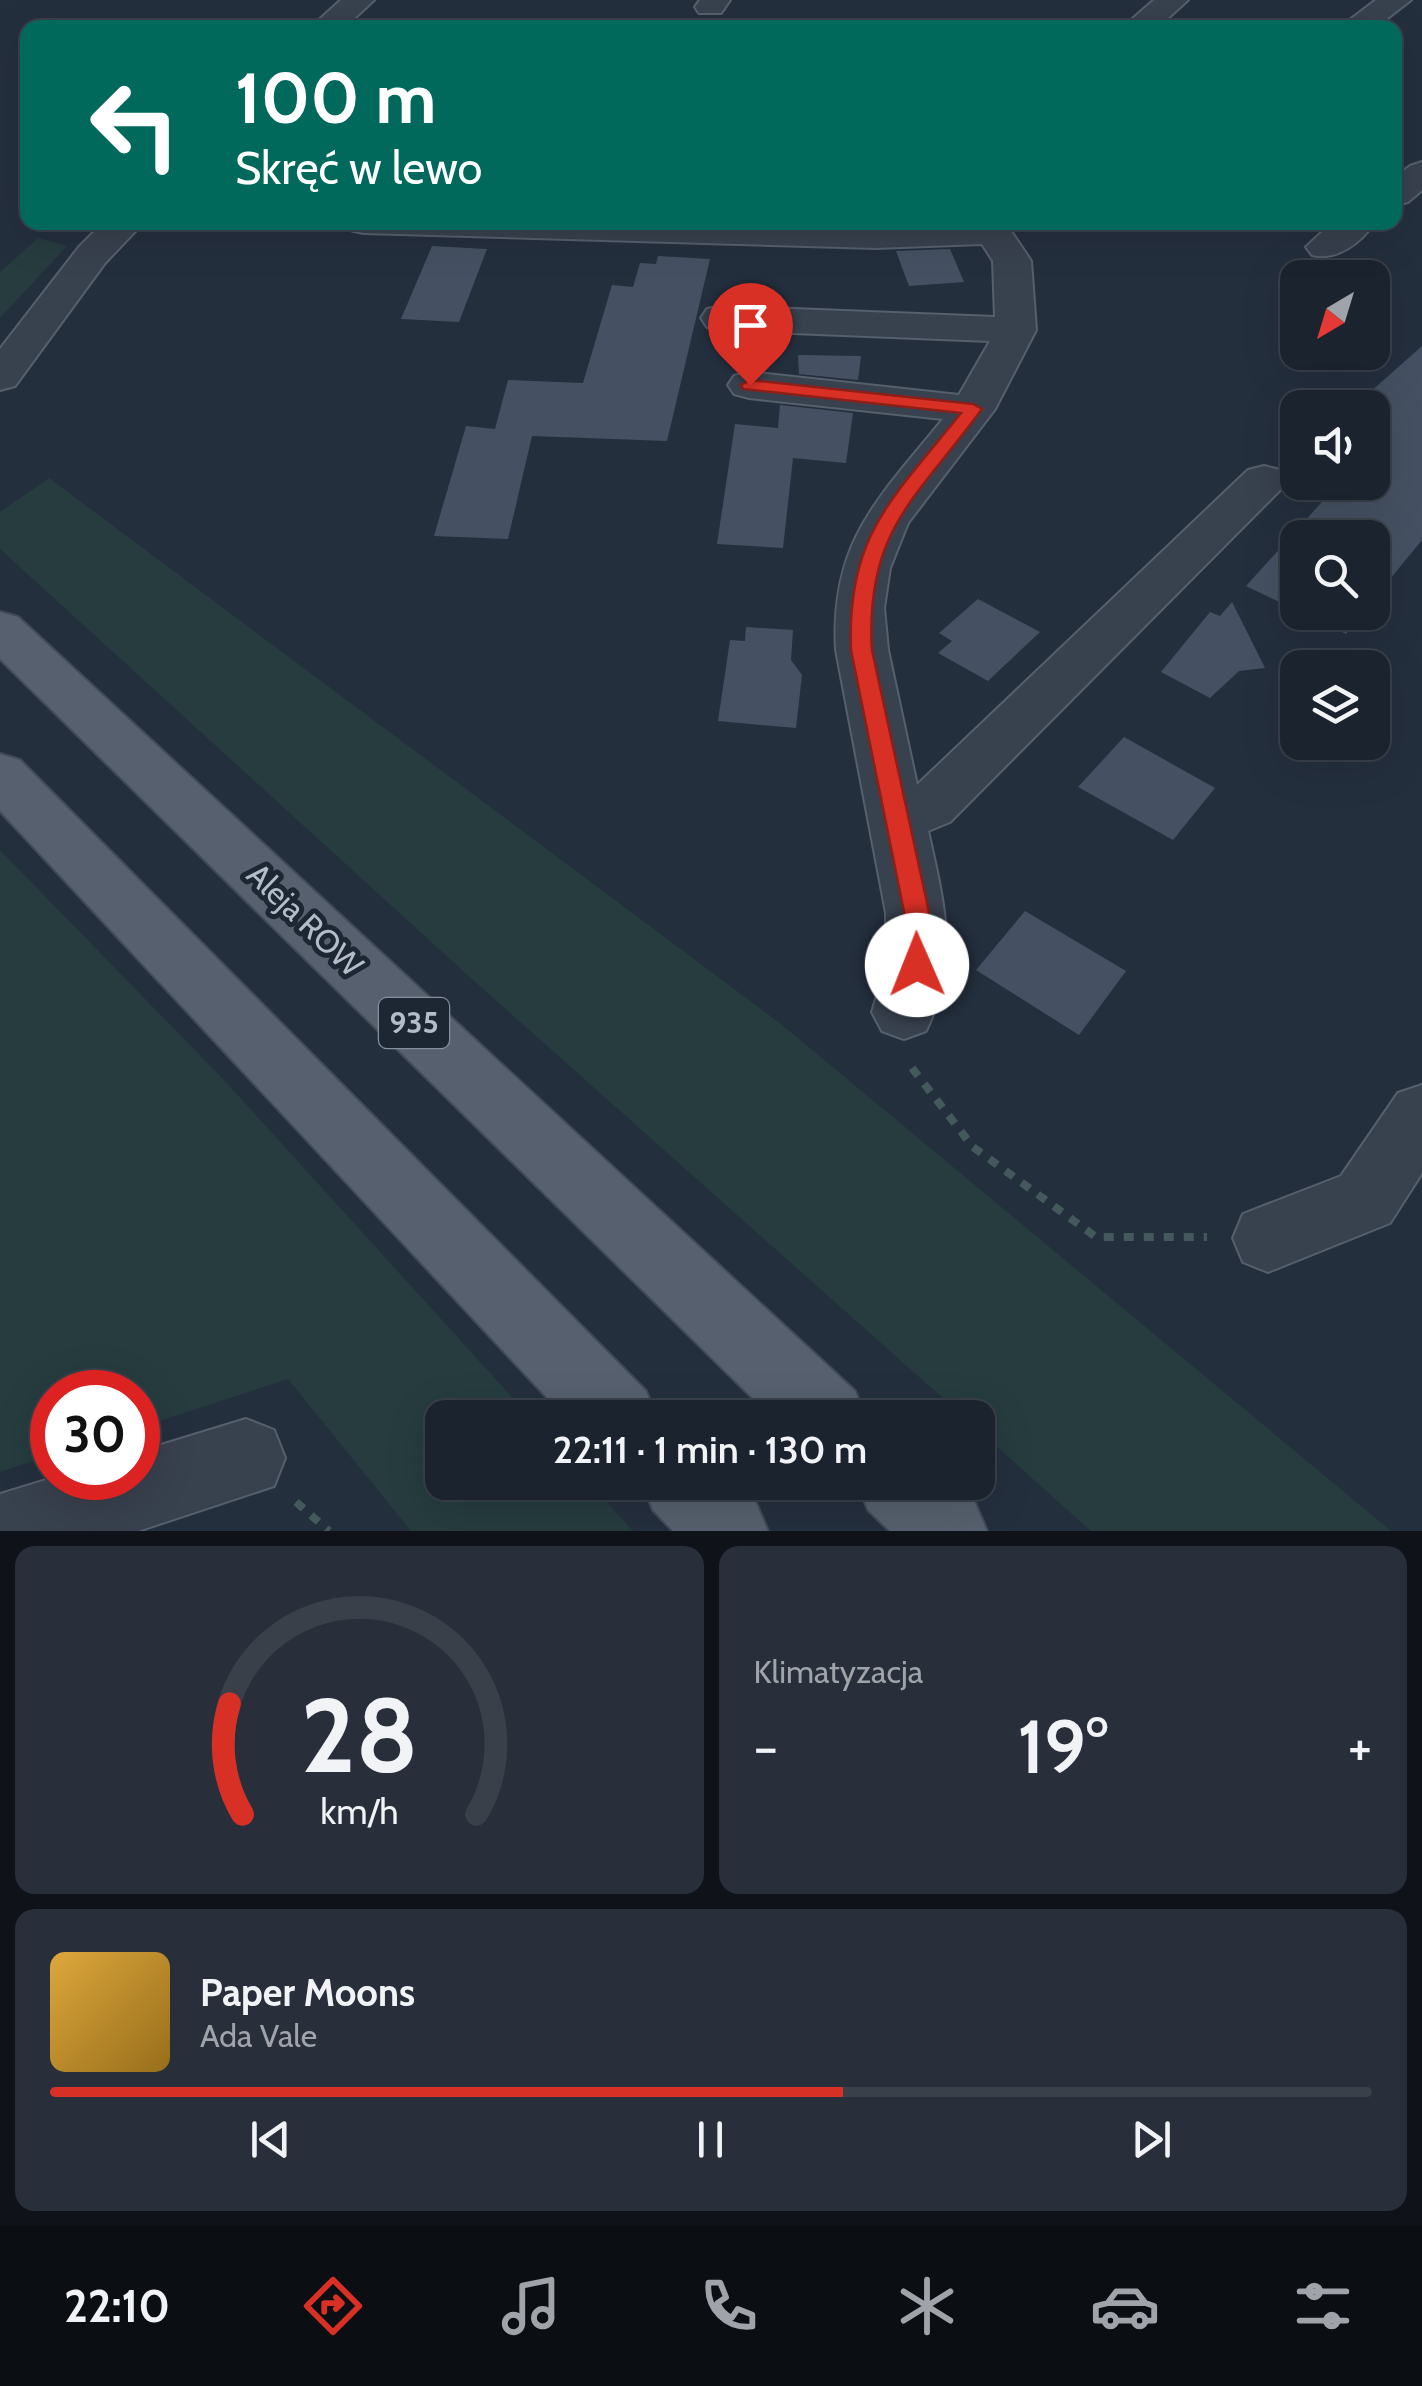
<!DOCTYPE html>
<html lang="pl">
<meta charset="utf-8">
<style>
:root{--surface:#1b232e;--page:#282f3a;--text:#f1f3f6;--muted:#a0a4aa;--line:#39404a;--accent:#d93025}
body{margin:0;font-family:Cabin,sans-serif;background:var(--page);color:var(--text);height:100vh;display:flex;flex-direction:column;font-size:38px;white-space:nowrap}
*{box-sizing:border-box;margin:0}
p{font-size:32px;color:var(--muted)}
.icon{flex:none;width:55px;height:55px;fill:none;stroke:currentColor;stroke-width:2;stroke-linecap:round;stroke-linejoin:round}
.map{position:relative;height:1531px;overflow:hidden}
.sheet{display:flex;flex-direction:column;gap:15px;padding:15px;background:#0f1319;flex:1}
.sheet>*{flex:none}
.top-card{position:absolute;left:20px;top:20px;width:1382px;height:210px;border-radius:20px;box-shadow:0 10px 40px #0002,0 0 0 2px var(--line);background:#00695c;color:#fff;overflow:hidden}
.needle{width:65px;rotate:218deg}
.tools{position:absolute;left:1280px;top:260px;display:grid;gap:20px}
.tools a{display:grid;place-items:center;width:110px;height:110px;border-radius:20px;background:var(--surface);box-shadow:0 10px 40px #0002,0 0 0 2px var(--line);font-size:50px}
.speed{position:absolute;left:30px;top:1370px;display:flex;gap:20px;font-size:50px;font-weight:700;text-align:center}
.speed>*{display:grid;place-content:center;width:130px;height:130px;border-radius:50%;background:var(--surface);box-shadow:0 10px 40px #0002,0 0 0 2px var(--line);line-height:1}
.speed .limit{border:15px solid #d22;background:#fff;color:#111}
.pin{position:absolute;display:grid;place-items:center;width:85px;height:85px;color:#fff;margin:-102px -42px;border-radius:50% 50% 50% 0;rotate:-45deg;box-shadow:0 0 10px #0007}
.pin .icon{rotate:45deg}
.me{position:absolute;width:110px;margin:-55px;rotate:359deg;stroke-linejoin:round;filter:drop-shadow(0 0 8px #0008)}
.turn{display:flex;align-items:center;gap:35px;height:210px;padding:0 50px;font-size:45px}
.turn .icon{width:130px;height:130px;stroke-width:2.5}
.turn b{display:block;font-size:70px;line-height:85px}
.big{font-size:75px;font-weight:600;line-height:1.1}
.sheet .tile{flex:1;display:flex;flex-direction:column;justify-content:center;gap:15px;min-width:0;padding:0 35px;border-radius:20px;background:var(--page)}
.sheet .dial{align-items:center;gap:0}
.dial svg{height:260px;overflow:visible;fill:none;stroke:var(--line);stroke-width:7;stroke-linecap:round;text-anchor:middle}
.dial text{fill:var(--text);stroke:none}
.song{display:flex;align-items:center;gap:30px}
.cover{width:120px;height:120px;border-radius:15px;background:linear-gradient(135deg,hsl(40 70% 55%),hsl(40 70% 35%))}
.played{height:10px;border-radius:5px;background:linear-gradient(90deg,var(--accent) 60%,var(--line) 60%)}
.keys{display:flex;justify-content:space-around;direction:ltr}
.heat{display:flex;justify-content:space-between;align-items:center;font-size:55px;direction:ltr}
.sheet .tiles{flex:1;display:grid;gap:15px;grid-template-columns:1fr 1fr}
.tile:last-child{grid-column:span 2}
.trip{position:absolute;left:425px;top:1400px;width:570px;height:100px;border-radius:20px;background:var(--surface);box-shadow:0 10px 40px #0002,0 0 0 2px var(--line);font-weight:600;line-height:100px;text-align:center}
.menu{display:flex;height:160px;justify-content:space-around;align-items:center;background:#0b0e12;color:var(--muted)}
.menu .icon{width:70px;height:70px}
.menu .on{color:var(--accent)}
.menu b{font-size:45px;color:var(--text)}
.map>svg:first-child{display:block}
.green{fill:#263c3f}
.building{fill:#455162}
.lines{fill:none;stroke-linecap:round;stroke-linejoin:round}
.minor-casing{stroke:#565f6c;stroke-width:4}
.major-casing{stroke:#414a57;stroke-width:4}
.path{stroke:#44595c;stroke-width:8;stroke-dasharray:10 10;stroke-linecap:butt}
.minor{fill:#38414e;fill-rule:evenodd}
.major{fill:#56606e;fill-rule:evenodd}
.route{fill:#d93025;stroke:#8d1f18;stroke-width:2.5}
.labels{text-anchor:middle;stroke-width:10;stroke-linejoin:round;paint-order:stroke}
.shield{fill:#1d2633;stroke:#878f9c;stroke-width:2.5}
.shield-label{font-size:30px;font-weight:bold;fill:#b4bcc9}
.street-label{font-size:32px;fill:#b4bcc9;stroke:#1d2633}
</style>
<div class="map">
<svg width="1422" height="1531" viewBox="0 0 1422 1531">
<rect width="100%" height="100%" fill="#242f3e"/>
<g class="green">
<path d="M38 238 67 246 0 318V272Z"/>
<path d="M49 478 781 1024 1391 1531H1091L978 1430V1418L964 1417 473 980 0 549V512Z"/>
<path d="M0 850 225 1081 530 1417 442 1418V1482L589 1483 633 1531H411L288 1379 138 1428V1392H52V1455L0 1472Z"/>
</g>
<g class="building">
<path d="M432 246 487 249 459 322 401 319Z"/>
<path d="M950 249 964 282 909 286 896 251Z"/>
<path d="M658 256 710 259 667 441 532 436 508 539 434 536 466 426 495 429 508 380 583 383 612 285 633 287 640 263 656 264Z"/>
<path d="M1422 346V540L1372 601V538H1298V611L1246 586 1330 493 1309 482H1372V408H1352Z"/>
<path d="M798 355 861 356 858 380 799 374Z"/>
<path d="M780 405 853 413 846 463 793 458 783 548 717 544 735 424 778 428Z"/>
<path d="M978 599 1040 632 988 681 938 653 952 641 939 633Z"/>
<path d="M1232 602 1265 668 1239 671 1210 698 1161 672 1210 612 1220 616Z"/>
<path d="M1301 612H1363L1346 634Z"/>
<path d="M746 627 793 630 791 660 802 675 796 728 718 721 730 640 745 641Z"/>
<path d="M1124 737 1215 788 1173 840 1078 787Z"/>
<path d="M1025 911 1126 971 1079 1035 976 970Z"/>
</g>
<g class="lines">
<g class="minor-casing">
<g id="minor">
<path d="M341 0H374L344 28H310Z"/>
<path d="M700 0H730L721 13H699L695 7Z"/>
<path d="M1154 0H1188L1157 28H1122Z"/>
<path d="M1376 0H1411L1375 28H1339Z"/>
<path d="M1422 162V190L1408 202 1395 205V177L1410 166Z"/>
<path d="M104 222H144L105 263 15 386 0 390V349L79 247Z"/>
<path d="M345 222 876 226 1005 222 1031 261 1036 330 995 409 908 523 890 568 884 608 888 650 917 785 1248 470 1264 466 1280 470 1287 480 1280 490 950 822 928 831C944 903 960 960 926 1031L904 1039 882 1031 872 1012 886 965V913L836 650C830 541 879 498 943 419L749 398 734 394 728 385 734 376 749 372 959 395 990 341 721 330 707 327 701 318 707 309 721 306 995 317 993 261 982 244 876 248 363 233 350 230Z"/>
<path d="M1333 222H1375C1361 243 1337 261 1312 255L1306 247Z"/>
<path d="M1422 1085V1173L1390 1223 1268 1272 1243 1262 1233 1238 1243 1214 1341 1176 1398 1093Z"/>
<path d="M246 1419 274 1430 285 1458 274 1486 138 1531H0V1494L53 1478H138V1452Z"/>
</g>
</g>
<g class="major-casing">
<g id="major">
<path d="M0 612 18 617 855 1391 866 1418H773L0 659Z"/>
<path d="M0 754 20 760 646 1391 657 1418H566L0 811Z"/>
<path d="M642 1482H737L756 1503 768 1531H673L653 1510Z"/>
<path d="M857 1482H954L975 1503 987 1531H890L868 1510Z"/>
</g>
</g>
<g class="path">
<path d="M912 1068 973 1147 1096 1237H1207"/>
<path d="M296 1502 329 1531"/>
</g>
<use href="#minor" class="minor"/>
<use href="#major" class="major"/>
</g>
<path class="route" d="M750 380 973 404 982 409C917 498 865 530 872 650L929 912 930 965 926 973 917 976 908 973 904 965V912L851 650C846 535 894 497 961 413L743 389 741 385Z"/>
<g class="labels">
<rect class="shield" x="379" y="998" width="70" height="50" rx="8"/>
<g class="shield-label">
<text x="414" y="1033">935</text>
</g>
<g class="street-label">
<text transform="translate(305 920) rotate(44)" y="11">Aleja ROW</text>
</g>
</g>
</svg>
<div class="tools">
<a><svg class="needle" viewBox="-14 -14 28 28"><path d="M0-13l5 13h-10z" fill="#e53935"/><path d="M0 13l5-13h-10z" fill="#a0a4aa"/></svg></a>
<a><svg class="icon" aria-label="sound" viewBox="0 0 24 24"><path d="M4 9h4l5-4v14l-5-4H4zM17 9q2 3 0 6"/></svg></a>
<a><svg class="icon" aria-label="search" viewBox="0 0 24 24"><circle cx="10" cy="10" r="6"/><path d="M15 15l6 6"/></svg></a>
<a><svg class="icon" aria-label="layers" viewBox="0 0 24 24"><path d="M12 4l9 5-9 5-9-5zM3 14l9 5 9-5"/></svg></a>
</div>
<div class="speed"><div class="limit">30</div></div>
<div class="pin" style="left:750px;top:385px;background:#d93025"><svg class="icon" aria-label="arrive" viewBox="0 0 24 24"><path d="M6 21V4h12l-3 4 3 4H6"/></svg></div>
<svg class="me" style="left:917px;top:965px" viewBox="-20 -20 40 40"><circle r="19" fill="#fff"/><path d="M0-13L10 11 0 6-10 11z" fill="#d93025"/></svg>
<div class="trip">22:11 · 1 min · 130 m</div>
<div class="top-card">
<div class="turn"><svg class="icon" aria-label="left" viewBox="0 0 24 24"><path d="M17 20v-9H6M10 6l-5 5 5 5"/></svg><div><b>100 m</b>Skręć w lewo</div></div>
</div>
</div>
<section class="sheet">
<div class="tiles">
<div class="tile dial"><svg viewBox="0 0 100 80">
<path d="M14 69A42 42 0 1 1 86 69"/>
<path d="M14 69A42 42 0 0 1 10 35" stroke="#d93025"/>
<text x="50" y="56" font-size="32" font-weight="700">28</text>
<text x="50" y="72" font-size="11">km/h</text>
</svg></div>
<div class="tile"><p>Klimatyzacja</p>
<div class="heat"><a>−</a><b class="big">19°</b><a>+</a></div>
</div>
<div class="tile">
<div class="song"><i class="cover"></i><div><b>Paper Moons</b><p>Ada Vale</p></div></div>
<div class="played"></div>
<div class="keys"><svg class="icon" aria-label="previous" viewBox="0 0 24 24"><path d="M18 5L8 12l10 7zM5 5v14"/></svg><svg class="icon" aria-label="pause" viewBox="0 0 24 24"><path d="M8 5v14M16 5v14"/></svg><svg class="icon" aria-label="next" viewBox="0 0 24 24"><path d="M6 5l10 7-10 7zM19 5v14"/></svg></div>
</div>
</div>
</section>
<nav class="menu">
<b>22:10</b>
<svg class="icon on" aria-label="directions" viewBox="0 0 24 24"><path d="M12 3l9 9-9 9-9-9zM9 14v-3h6M13 9l2 2-2 2"/></svg>
<svg class="icon" aria-label="music" viewBox="0 0 24 24"><path d="M9 18V5l10-2v13"/><circle cx="6" cy="18" r="3"/><circle cx="16" cy="16" r="3"/></svg>
<svg class="icon" aria-label="phone" viewBox="0 0 24 24"><path d="M5 4h4l2 5-3 2q2 4 5 5l2-3 5 2v4C11 20 4 13 5 4z"/></svg>
<svg class="icon" aria-label="climate" viewBox="0 0 24 24"><path d="M12 3v18M4 7l16 10M4 17L20 7"/></svg>
<svg class="icon" aria-label="car" viewBox="0 0 24 24"><path d="M5 17H2v-5l4-1 3-4h7l3 4 3 1v5h-3M9 17h6M6 11h13"/><circle cx="7" cy="17" r="2"/><circle cx="17" cy="17" r="2"/></svg>
<svg class="icon" aria-label="filters" viewBox="0 0 24 24"><path d="M4 7h16M4 17h16"/><circle cx="9" cy="7" r="2"/><circle cx="15" cy="17" r="2"/></svg>
</nav>
